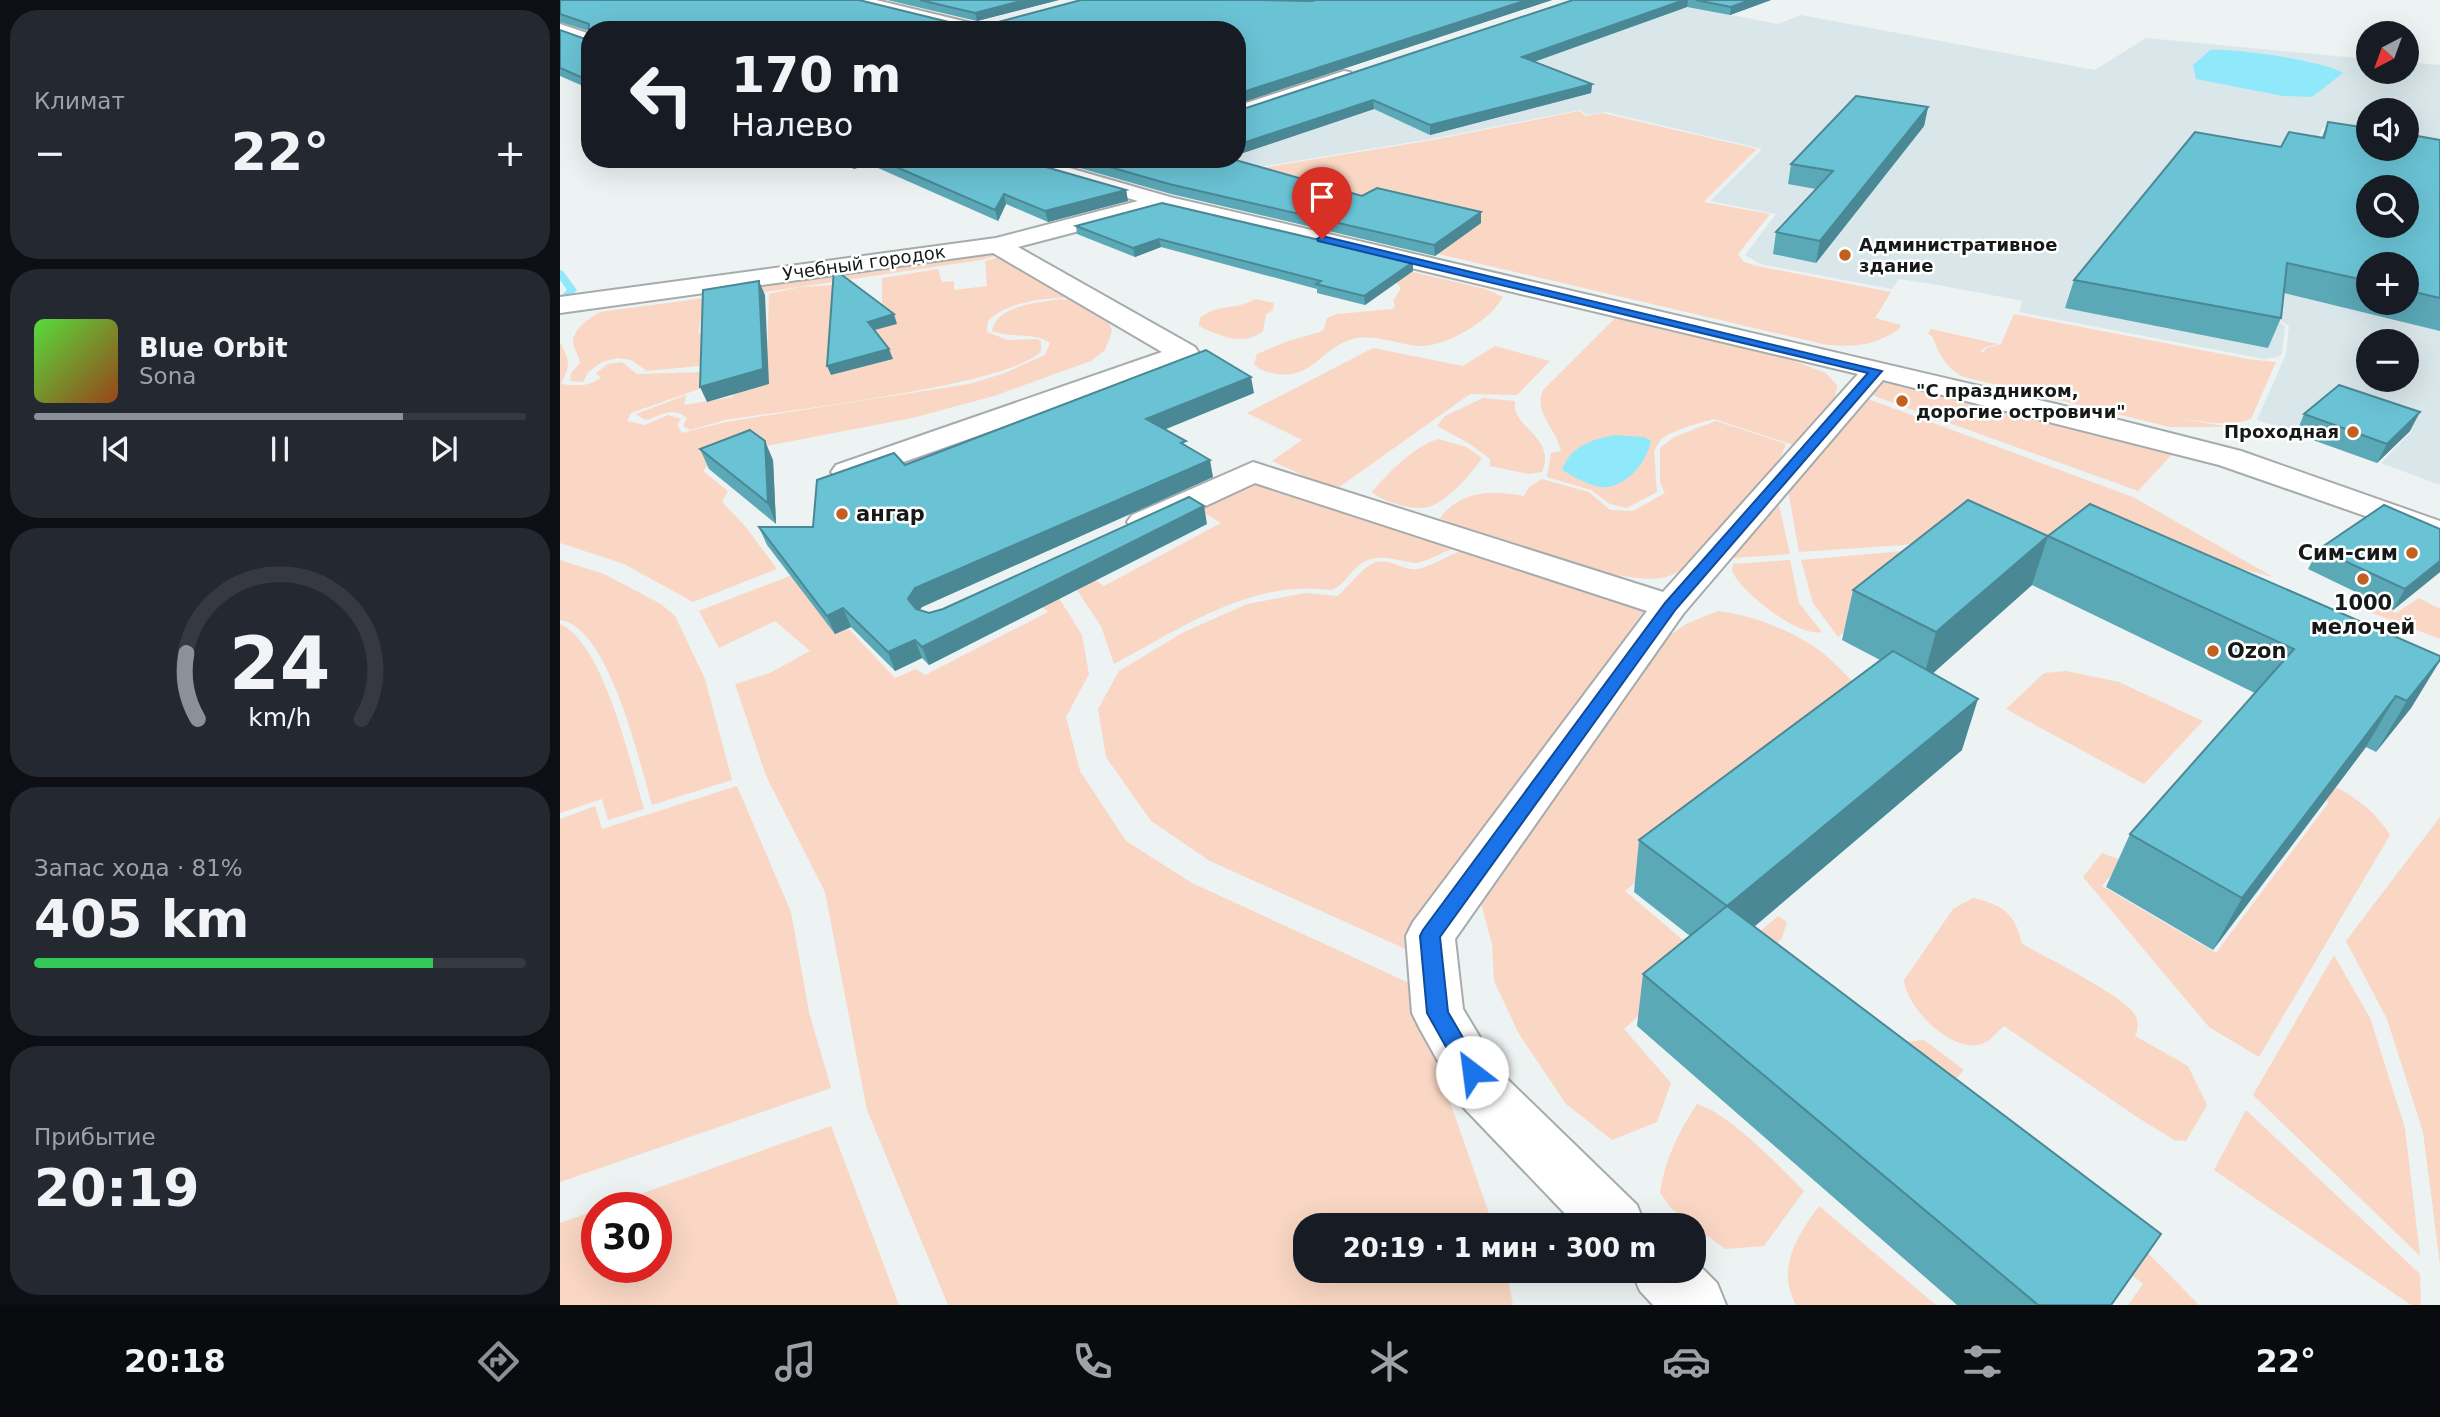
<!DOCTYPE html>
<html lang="ru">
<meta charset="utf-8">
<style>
:root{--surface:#171b24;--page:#242831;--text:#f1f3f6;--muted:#9ea1a6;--line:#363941;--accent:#8c9099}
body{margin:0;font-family:"DejaVu Sans",sans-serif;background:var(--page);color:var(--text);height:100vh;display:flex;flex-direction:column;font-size:26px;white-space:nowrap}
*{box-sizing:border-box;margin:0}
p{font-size:23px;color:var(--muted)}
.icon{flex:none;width:38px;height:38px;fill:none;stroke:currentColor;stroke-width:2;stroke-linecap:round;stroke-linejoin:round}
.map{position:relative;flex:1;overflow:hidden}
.panel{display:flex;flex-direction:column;gap:10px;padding:10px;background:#0d0f14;width:560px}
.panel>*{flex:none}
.banner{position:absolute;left:21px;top:21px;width:665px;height:147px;border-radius:28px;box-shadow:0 7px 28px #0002;background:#171b24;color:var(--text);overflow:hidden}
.needle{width:46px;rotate:221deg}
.fabs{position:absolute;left:1796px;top:21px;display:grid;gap:14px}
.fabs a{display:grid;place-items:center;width:63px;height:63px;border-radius:50%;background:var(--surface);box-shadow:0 7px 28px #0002;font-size:35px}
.speed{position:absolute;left:21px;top:1192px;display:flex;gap:14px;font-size:35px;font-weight:700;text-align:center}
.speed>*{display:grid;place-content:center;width:91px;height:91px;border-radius:50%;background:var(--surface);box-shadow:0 7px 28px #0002;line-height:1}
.speed .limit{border:10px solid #d22;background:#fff;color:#111}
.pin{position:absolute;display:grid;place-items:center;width:60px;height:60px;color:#fff;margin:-72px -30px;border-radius:50% 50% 50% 0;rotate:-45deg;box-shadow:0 0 7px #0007}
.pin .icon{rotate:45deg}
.me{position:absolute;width:77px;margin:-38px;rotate:330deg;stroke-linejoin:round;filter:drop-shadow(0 0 5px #0008)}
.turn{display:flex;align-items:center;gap:24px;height:147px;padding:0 35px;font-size:32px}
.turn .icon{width:91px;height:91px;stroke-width:2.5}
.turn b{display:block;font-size:49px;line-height:60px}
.big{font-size:52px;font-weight:600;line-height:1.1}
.panel .widget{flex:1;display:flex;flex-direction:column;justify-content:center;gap:10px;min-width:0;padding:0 24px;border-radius:28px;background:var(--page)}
.panel .dial{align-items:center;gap:0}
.dial svg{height:182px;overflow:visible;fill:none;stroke:var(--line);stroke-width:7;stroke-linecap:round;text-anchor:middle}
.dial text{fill:var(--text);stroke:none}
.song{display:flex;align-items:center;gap:21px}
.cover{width:84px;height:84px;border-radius:10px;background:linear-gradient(135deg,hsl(110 70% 55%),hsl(20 70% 35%))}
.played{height:7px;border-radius:4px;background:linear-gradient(90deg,var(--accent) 75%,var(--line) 75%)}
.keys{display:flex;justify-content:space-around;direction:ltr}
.heat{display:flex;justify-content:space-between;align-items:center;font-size:38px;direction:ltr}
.charge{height:10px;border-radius:5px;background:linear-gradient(90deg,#34c759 81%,var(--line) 0)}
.trip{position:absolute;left:733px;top:1213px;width:413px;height:70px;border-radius:28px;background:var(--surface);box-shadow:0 7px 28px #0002;font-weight:600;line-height:70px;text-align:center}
.tab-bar{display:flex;height:112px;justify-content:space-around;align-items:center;background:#090b0e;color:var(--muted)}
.tab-bar .icon{width:49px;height:49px}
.tab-bar .on{color:var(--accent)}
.tab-bar b{font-size:32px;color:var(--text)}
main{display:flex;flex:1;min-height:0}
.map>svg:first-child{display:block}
.built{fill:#d9e7ea;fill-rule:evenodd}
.green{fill:#f9d7c4}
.water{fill:#90e9fb}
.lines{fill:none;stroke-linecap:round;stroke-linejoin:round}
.stream{fill:#90e9fb;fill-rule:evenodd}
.minor-casing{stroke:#a6abac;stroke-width:4}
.minor{fill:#fff;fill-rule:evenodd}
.wall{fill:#5ba8b7;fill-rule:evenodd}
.shaded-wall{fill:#4a8895}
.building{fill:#6ac3d5;stroke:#4a8895;stroke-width:2;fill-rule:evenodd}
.route{fill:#1a73e8;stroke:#114b97;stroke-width:2}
.poi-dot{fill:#c1601f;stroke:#feffff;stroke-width:2.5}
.labels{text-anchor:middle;stroke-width:5;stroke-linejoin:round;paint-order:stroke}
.far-poi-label{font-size:18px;font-weight:bold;fill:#171919;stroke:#feffff;text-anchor:start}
.far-street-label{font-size:18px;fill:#171919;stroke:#feffff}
.poi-label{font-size:21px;font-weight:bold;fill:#171919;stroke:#feffff;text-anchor:start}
</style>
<main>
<section class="panel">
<div class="widget"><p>Климат</p>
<div class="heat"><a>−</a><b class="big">22°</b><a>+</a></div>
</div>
<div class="widget">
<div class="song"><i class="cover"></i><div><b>Blue Orbit</b><p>Sona</p></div></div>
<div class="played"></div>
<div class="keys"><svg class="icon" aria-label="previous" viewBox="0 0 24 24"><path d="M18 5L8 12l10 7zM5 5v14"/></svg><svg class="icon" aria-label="pause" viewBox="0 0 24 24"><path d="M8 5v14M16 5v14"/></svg><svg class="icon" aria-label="next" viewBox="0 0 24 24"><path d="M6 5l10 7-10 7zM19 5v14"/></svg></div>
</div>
<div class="widget dial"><svg viewBox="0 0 100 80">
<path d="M14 69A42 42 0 1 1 86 69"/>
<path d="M14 69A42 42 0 0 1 9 40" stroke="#8c9099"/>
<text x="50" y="56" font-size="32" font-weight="700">24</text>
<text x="50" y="72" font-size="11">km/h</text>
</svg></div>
<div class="widget"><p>Запас хода · 81%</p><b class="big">405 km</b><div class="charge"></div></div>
<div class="widget"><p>Прибытие</p><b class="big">20:19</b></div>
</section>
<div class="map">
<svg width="1880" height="1305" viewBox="0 0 1880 1305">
<rect width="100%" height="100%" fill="#edf2f3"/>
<path class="built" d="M1093 0 1218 24 1241 15 1535 70 1586 38 1808 59V72H1846V62L1880 65V485L1821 463 1852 431 1769 403 1735 432 1697 420 1726 354 1729 326 1634 265 1789 133 1762 128 1755 152 1632 266 1725 326 1722 353 1718 357 1704 359 1459 312 1463 301 1378 285 1339 279 1332 289 1200 264 1185 255 1216 214 1150 201 1202 149 1046 112 1027 115 1020 110 871 139 675 171 587 159H677V131ZM1808 110H1846V149H1808ZM1808 187H1846V226H1808ZM1808 264H1846V303H1808ZM1808 341H1846V380H1808Z"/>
<g class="green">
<path d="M1019 111 1026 116 1042 113 1197 149 1144 202 1210 214 1178 254 1184 262 1197 266 1331 292 1315 318 1341 325 1339 329C1315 346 1291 348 1263 344L630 196 677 172 873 140Z"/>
<path d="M430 250 442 254 421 260 205 292 165 297 158 293 42 307Z"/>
<path d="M447 255 523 299C497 296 447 300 428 321L427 332 448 340 477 339 481 341V351C453 385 220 411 165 420L130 430 123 426 127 418C113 406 100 416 85 420L76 414 126 395 124 405 173 397 174 386 207 363 209 294 240 287 274 285 322 306V278L378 269 382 282 394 281V290L427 286 425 261Z"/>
<path d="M819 264 925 289 943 297C930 321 885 348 857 346 836 344 815 334 793 339 763 346 753 379 718 374 709 373 700 371 694 364L697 354 728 341 763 331 767 318 776 314 833 309 835 305 833 301 841 288Z"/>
<path d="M145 298 138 334 206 324 202 362 156 369 139 366 87 371 71 360 57 358 42 362 28 372 23 382 10 381 11 373 20 363C19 356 16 353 14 347 9 331 29 318 40 312Z"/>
<path d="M500 299 517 300 547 319 552 330 550 337 545 350 531 361 434 396 352 418 195 448 146 467 143 471 168 491 162 502 185 526 217 569 133 602 64 564 0 543V342C10 363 11 362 1 384 17 386 27 387 41 378L36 373 48 364 62 362 77 374 147 372 142 388 71 413 67 421 85 425 108 415 121 419 117 425 122 433 166 422 409 384 442 374 485 355 490 343C473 331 452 339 432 331 436 305 478 303 500 299Z"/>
<path d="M695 299 714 303 713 310 706 314 703 331C682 347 661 336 639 326L640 318C661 302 676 311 695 299Z"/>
<path d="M1454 314 1688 359 1716 362 1691 419C1668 428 1648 421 1624 419L1669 427H1610L1404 377C1386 369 1379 353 1372 336L1368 334 1371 329 1438 344 1426 347 1420 351 1422 353 1427 348 1441 344Z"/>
<path d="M1056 317 1198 348 1266 373 1277 385C1276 412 1248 425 1233 445L1154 419 1129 426 1109 434 1100 440 1094 451 1097 492 1067 508 1050 504 1031 490 987 477 991 453 1001 451C997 429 973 413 983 390Z"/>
<path d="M935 346 990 361 957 395 910 394 775 490 712 461 742 440 687 413 813 348 903 366Z"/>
<path d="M1318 376 1618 448 1578 491 1303 392Z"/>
<path d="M1300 396 1573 497 1713 577 1548 534 1423 545 1388 536 1344 545 1239 552 1227 484Z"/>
<path d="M923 398 955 401C951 429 997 435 982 472L968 474 930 466V459L910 444 877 426 885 416Z"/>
<path d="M1156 421 1226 444C1222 454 1218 465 1212 473 1193 499 1136 570 1106 577 1073 585 1019 564 987 554 951 543 914 535 880 518 901 490 933 490 964 496L969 487 982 479 1029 492 1050 510 1073 511 1105 493 1100 482V448L1114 437Z"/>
<path d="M878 439 906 447 922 458C910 475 893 495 874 505 859 513 824 503 812 492 829 472 853 447 878 439Z"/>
<path d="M691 477 902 545C891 548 865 563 856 563 840 562 826 554 808 560 791 566 788 584 771 590 691 579 622 628 554 664L541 626 502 568 511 563 544 586 661 523 631 505Z"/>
<path d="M1216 492 1230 554 1159 559Z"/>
<path d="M1390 547 1278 637 1253 603 1241 560Z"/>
<path d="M909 548 1087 606 861 928 850 951 650 861 591 821 546 757 538 709 559 671 622 633 687 604 745 593 777 596C789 587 801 568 814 563 830 557 842 571 857 569 871 567 892 553 909 548Z"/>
<path d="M289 553 270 609 335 678 356 669 365 675 488 612 459 585 484 574 522 635 529 674 506 717 520 771 566 841 632 883 858 987 883 1082 933 1225H746V1270L946 1271 953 1305H388L307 1110 265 892 206 776 175 684 210 673 250 651 215 621 159 648 139 611Z"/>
<path d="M0 560 44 574 101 604 115 616 145 679 172 780 92 805C80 764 49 626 0 620Z"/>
<path d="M1230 560 1239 603 1262 632C1239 638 1181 592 1172 571L1173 564Z"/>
<path d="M1859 598 1880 609V639L1805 610 1813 604 1836 613Z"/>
<path d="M1158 611C1193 615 1236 632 1264 654 1281 668 1294 685 1312 698L1065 891 1143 957 1064 1029 1111 1083 1097 1122 1052 1140 1006 1104 959 1034 934 981 932 944 922 907 921 892 1106 638 1126 624Z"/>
<path d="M0 624C44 643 71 765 84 809L48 820 42 799 0 813Z"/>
<path d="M1506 671 1559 682 1643 721 1584 784 1446 709 1484 673Z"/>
<path d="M1671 752C1729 770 1796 780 1830 835L1699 1057 1649 1027 1523 877 1542 853 1563 861 1542 886 1656 953 1769 802Z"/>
<path d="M177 786 231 912 249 1012 271 1088 0 1182V819L35 806 42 829Z"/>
<path d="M1880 817V1264L1863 1132 1827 1019 1786 941Z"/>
<path d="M1413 898C1443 905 1455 913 1462 944 1482 955 1567 998 1575 1015 1579 1022 1578 1029 1575 1036L1628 1066 1647 1105 1626 1141 1614 1140 1577 1117 1444 1026C1436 1033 1429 1044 1417 1045 1389 1050 1346 1007 1344 980L1393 909Z"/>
<path d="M1218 916 1227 922 1222 938 1213 947 1336 1043 1364 1040 1404 1070 1383 1093 1580 1245 1639 1305H1568L1583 1284 1169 958Z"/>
<path d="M1774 955 1810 1018 1845 1128 1860 1256 1693 1095Z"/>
<path d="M1137 1104C1170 1114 1219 1166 1244 1191L1204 1246 1165 1249 1112 1209 1100 1193C1105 1159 1118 1133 1137 1104Z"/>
<path d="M1686 1110 1860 1274 1861 1305H1851L1654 1170Z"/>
<path d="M271 1126 339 1305H0V1223L37 1210V1267H96V1208L44 1207Z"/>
<path d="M1259 1206 1376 1305H1236C1216 1268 1237 1236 1259 1206Z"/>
</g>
<g class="water">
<path d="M1650 50C1674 48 1764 61 1783 73L1752 97 1723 96 1636 79 1633 65Z"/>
<path d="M1055 435 1084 437 1091 441C1087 461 1070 483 1048 487 1033 489 1015 477 1002 470 1010 446 1033 439 1055 435Z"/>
</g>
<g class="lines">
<path class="stream" d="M0 270 3 271 17 290 0 306V297L7 290 0 280Z"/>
<g class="minor-casing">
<g id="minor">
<path d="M288 0H316L428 27 430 30H400L291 3Z"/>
<path d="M0 24 30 34V45L0 35Z"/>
<path d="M784 71 790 72 793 76 790 80 677 119V106Z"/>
<path d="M444 159H478L610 197 1496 404 1681 451 1880 521V542L1659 465 1323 380 1123 614 895 939 903 1009 942 1074 1077 1205 1085 1225H1016L904 1108 860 1029 852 1013 846 936 853 922 1087 611 695 483 596 529 584 532 572 529 567 522 572 515 693 462 1103 592 1298 374 603 209 458 247 635 347 639 353 635 359 287 482 276 479 271 472 276 465 602 352 433 253 0 313V297L436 238 578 201 447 163Z"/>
<path d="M1134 1260 1157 1283 1166 1305H1093L1080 1291 1071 1270H1134Z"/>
</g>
</g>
<use href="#minor" class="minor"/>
</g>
<g class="wall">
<path d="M0 0 397 24H431L705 1 992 0 677 104V30H30V89L0 76V30L25 39 29 36V31L0 22Z"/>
<path d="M327 0H499L417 21Z"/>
<path d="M1013 0H1211L1170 15 1127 7 974 62 1032 84 1031 93 870 135 814 109 677 155V111Z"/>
<path d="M1368 107 1364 126 1256 263 1213 254 1216 232 1256 189 1228 184 1231 164Z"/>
<path d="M1768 122 1880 140V331L1724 293 1721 318 1708 348 1505 308 1514 280 1721 147 1762 137ZM1808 264H1846V303H1808Z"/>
<path d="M271 159H458L566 190 568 201 488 222 446 204 438 221 309 164 294 169Z"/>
<path d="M488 159H672L802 196 921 223 875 256 611 194Z"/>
<path d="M516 226 853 271 805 305 757 293V289L601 247 575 257 517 234Z"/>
<path d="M694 393 605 429 627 446 653 477 362 607 359 610 369 613 383 609 647 524 369 665 362 658 335 671 291 627 275 634 207 545 199 527H253L345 465Z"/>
<path d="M1744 414 1850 431 1817 463 1736 434Z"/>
<path d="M140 449 213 460 216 524 149 469Z"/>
<path d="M1880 529V572L1833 610 1748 569 1759 549Z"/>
<path d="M1488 536 1880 656V661L1851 708 1816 752 1806 747 1653 950 1546 887 1570 834 1695 693 1472 585 1373 673 1402 750 1194 927 1552 1305H1397L1077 1026 1083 974 1130 936 1074 892 1079 840 1320 660 1282 640 1293 590Z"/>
</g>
<g class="shaded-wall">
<path d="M465 0H499L417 21 415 13Z"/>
<path d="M967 0H992L677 104V94Z"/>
<path d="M1124 0H1128L1127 7 962 66V57Z"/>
<path d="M1190 0H1211L1170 15 1171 7Z"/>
<path d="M1032 84 1031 93 870 135V125Z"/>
<path d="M813 100 814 109 677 155V145Z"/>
<path d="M1368 107 1364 126 1256 263 1260 241Z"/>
<path d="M202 159H218L203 163Z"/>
<path d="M291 159H308L309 164 294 169Z"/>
<path d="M566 190 568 201 488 222 485 211Z"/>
<path d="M444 194 446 204 438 221 435 210Z"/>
<path d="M921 212V223L875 256 874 245Z"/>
<path d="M599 239 601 247 575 257 573 248Z"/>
<path d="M853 262V271L805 305 804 296Z"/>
<path d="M199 281 205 295 209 384 147 402 140 387Z"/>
<path d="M334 314 337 324 311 331 308 322Z"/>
<path d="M329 349 333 359 271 375 267 366Z"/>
<path d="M691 377 694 393 589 436 586 419Z"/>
<path d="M1860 412 1850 431 1817 463 1827 444Z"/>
<path d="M205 441 213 460 216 524 208 503Z"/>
<path d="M650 460 653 477 362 607 354 617 348 599 355 588Z"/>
<path d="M644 506 647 524 369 665 362 647Z"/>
<path d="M1488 536 1472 585 1362 683 1376 632Z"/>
<path d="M1880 561V572L1833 610 1845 589Z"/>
<path d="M283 608 291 627 275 634 267 616Z"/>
<path d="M355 640 362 658 335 671 328 652Z"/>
<path d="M1880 660 1851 708 1816 752 1847 701Z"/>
<path d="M1836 696 1806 747 1653 950 1682 898Z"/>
<path d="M1418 699 1402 750 1157 958 1167 906Z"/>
<path d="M1601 1234 1552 1305H1551Z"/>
</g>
<g class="building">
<path d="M0 0H299L397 24H431L521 0H700L752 1 755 0H967L677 94V30H30V81L0 68V30L25 39 29 36V24L0 14Z"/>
<path d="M360 0H465L415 13Z"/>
<path d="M1013 0H1124L962 57 1032 84 870 125 813 100 677 145V111Z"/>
<path d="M1136 0H1190L1171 7Z"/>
<path d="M1296 96 1368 107 1260 241 1216 232 1273 171 1231 164Z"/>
<path d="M1768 122 1808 128V149H1846V134L1880 140V298L1846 290V264H1808V281L1727 263 1721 318 1514 280 1635 132 1721 147 1729 132 1764 138ZM1808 187H1846V226H1808Z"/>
<path d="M318 159H458L566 190 485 211 444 194 435 210Z"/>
<path d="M522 159H672L802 196 817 188 921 212 874 245 609 184Z"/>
<path d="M602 203 853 262 804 296 756 284 761 281 599 239 573 248 516 226Z"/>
<path d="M274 269 334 314 308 322 329 349 267 366Z"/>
<path d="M199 281 203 369 140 387 143 290Z"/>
<path d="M646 350 691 377 586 419 626 441 621 443 650 460 355 588 348 599 356 609 369 613 383 609 629 497 644 506 362 647 355 640 328 652 283 608 267 616 199 527H253L257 480 334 453 345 465Z"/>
<path d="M1779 385 1860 412 1827 444 1744 414Z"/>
<path d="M190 430 205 441 208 503 140 449Z"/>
<path d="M1408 500 1488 536 1376 632 1293 590Z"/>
<path d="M1530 504 1880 656V660L1847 701 1836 696 1682 898 1570 834 1734 649 1488 536Z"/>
<path d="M1824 505 1880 529V561L1845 589 1759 549Z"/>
<path d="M1333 651 1418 699 1167 906 1079 840Z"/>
<path d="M1167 906 1601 1234 1551 1305H1478L1083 974Z"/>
</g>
<path class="route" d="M762 236 1322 371 1116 609 880 937 888 1012 923 1072 919 1079 912 1082 904 1079 867 1013 860 936 863 930 1105 603 1308 373 758 241 757 239Z"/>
<g class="poi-dot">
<circle cx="1285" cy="255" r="7"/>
<circle cx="1342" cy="401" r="7"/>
<circle cx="1793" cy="432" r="7"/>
<circle cx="282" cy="514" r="7"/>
<circle cx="1852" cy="553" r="7"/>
<circle cx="1803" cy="579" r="7"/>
<circle cx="1653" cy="651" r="7"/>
</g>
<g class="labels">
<g class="far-poi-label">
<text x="1299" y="251">Административное<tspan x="1299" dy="21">здание</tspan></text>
<text x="1356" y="397">"С праздником,<tspan x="1356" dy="21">дорогие островичи"</tspan></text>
<text x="1779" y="438" text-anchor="end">Проходная</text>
</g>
<g class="far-street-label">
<text transform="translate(304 263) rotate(-8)" y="6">Учебный городок</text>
</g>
<g class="poi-label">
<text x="296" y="521">ангар</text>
<text x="1838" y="560" text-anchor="end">Сим-сим</text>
<text x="1803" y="610" text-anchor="middle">1000<tspan x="1803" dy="24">мелочей</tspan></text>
<text x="1667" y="658">Ozon</text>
</g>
</g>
</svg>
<div class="fabs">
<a><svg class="needle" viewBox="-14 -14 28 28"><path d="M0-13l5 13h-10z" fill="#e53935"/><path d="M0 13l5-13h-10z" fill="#9ea1a6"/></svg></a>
<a><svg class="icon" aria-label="sound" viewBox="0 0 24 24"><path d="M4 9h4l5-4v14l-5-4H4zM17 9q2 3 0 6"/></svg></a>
<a><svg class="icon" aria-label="search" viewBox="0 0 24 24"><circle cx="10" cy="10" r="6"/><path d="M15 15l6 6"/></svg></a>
<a>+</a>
<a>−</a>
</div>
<div class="speed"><div class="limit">30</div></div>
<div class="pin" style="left:762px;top:239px;background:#d93025"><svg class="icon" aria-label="arrive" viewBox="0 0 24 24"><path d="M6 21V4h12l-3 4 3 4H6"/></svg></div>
<svg class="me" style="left:912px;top:1072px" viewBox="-20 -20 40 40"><circle r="19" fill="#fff"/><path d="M0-13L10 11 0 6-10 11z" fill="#1a73e8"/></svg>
<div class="trip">20:19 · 1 мин · 300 m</div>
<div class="banner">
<div class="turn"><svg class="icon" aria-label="left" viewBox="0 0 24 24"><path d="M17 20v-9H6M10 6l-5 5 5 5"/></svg><div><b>170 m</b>Налево</div></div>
</div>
</div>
</main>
<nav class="tab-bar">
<b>20:18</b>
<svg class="icon on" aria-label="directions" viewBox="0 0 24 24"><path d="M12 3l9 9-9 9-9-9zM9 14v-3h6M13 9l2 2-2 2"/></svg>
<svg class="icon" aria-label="music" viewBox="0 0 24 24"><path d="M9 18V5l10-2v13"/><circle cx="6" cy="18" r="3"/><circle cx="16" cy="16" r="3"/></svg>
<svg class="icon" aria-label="phone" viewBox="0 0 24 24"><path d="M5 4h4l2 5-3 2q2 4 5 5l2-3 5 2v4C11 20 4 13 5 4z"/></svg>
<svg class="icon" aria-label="climate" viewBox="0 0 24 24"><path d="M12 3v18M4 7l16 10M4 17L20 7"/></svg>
<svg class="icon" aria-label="car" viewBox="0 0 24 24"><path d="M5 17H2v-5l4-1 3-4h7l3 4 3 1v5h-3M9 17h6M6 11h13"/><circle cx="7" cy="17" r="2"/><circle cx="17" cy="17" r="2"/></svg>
<svg class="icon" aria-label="filters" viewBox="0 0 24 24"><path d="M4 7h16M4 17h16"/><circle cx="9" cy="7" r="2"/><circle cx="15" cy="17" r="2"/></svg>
<b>22°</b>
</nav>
